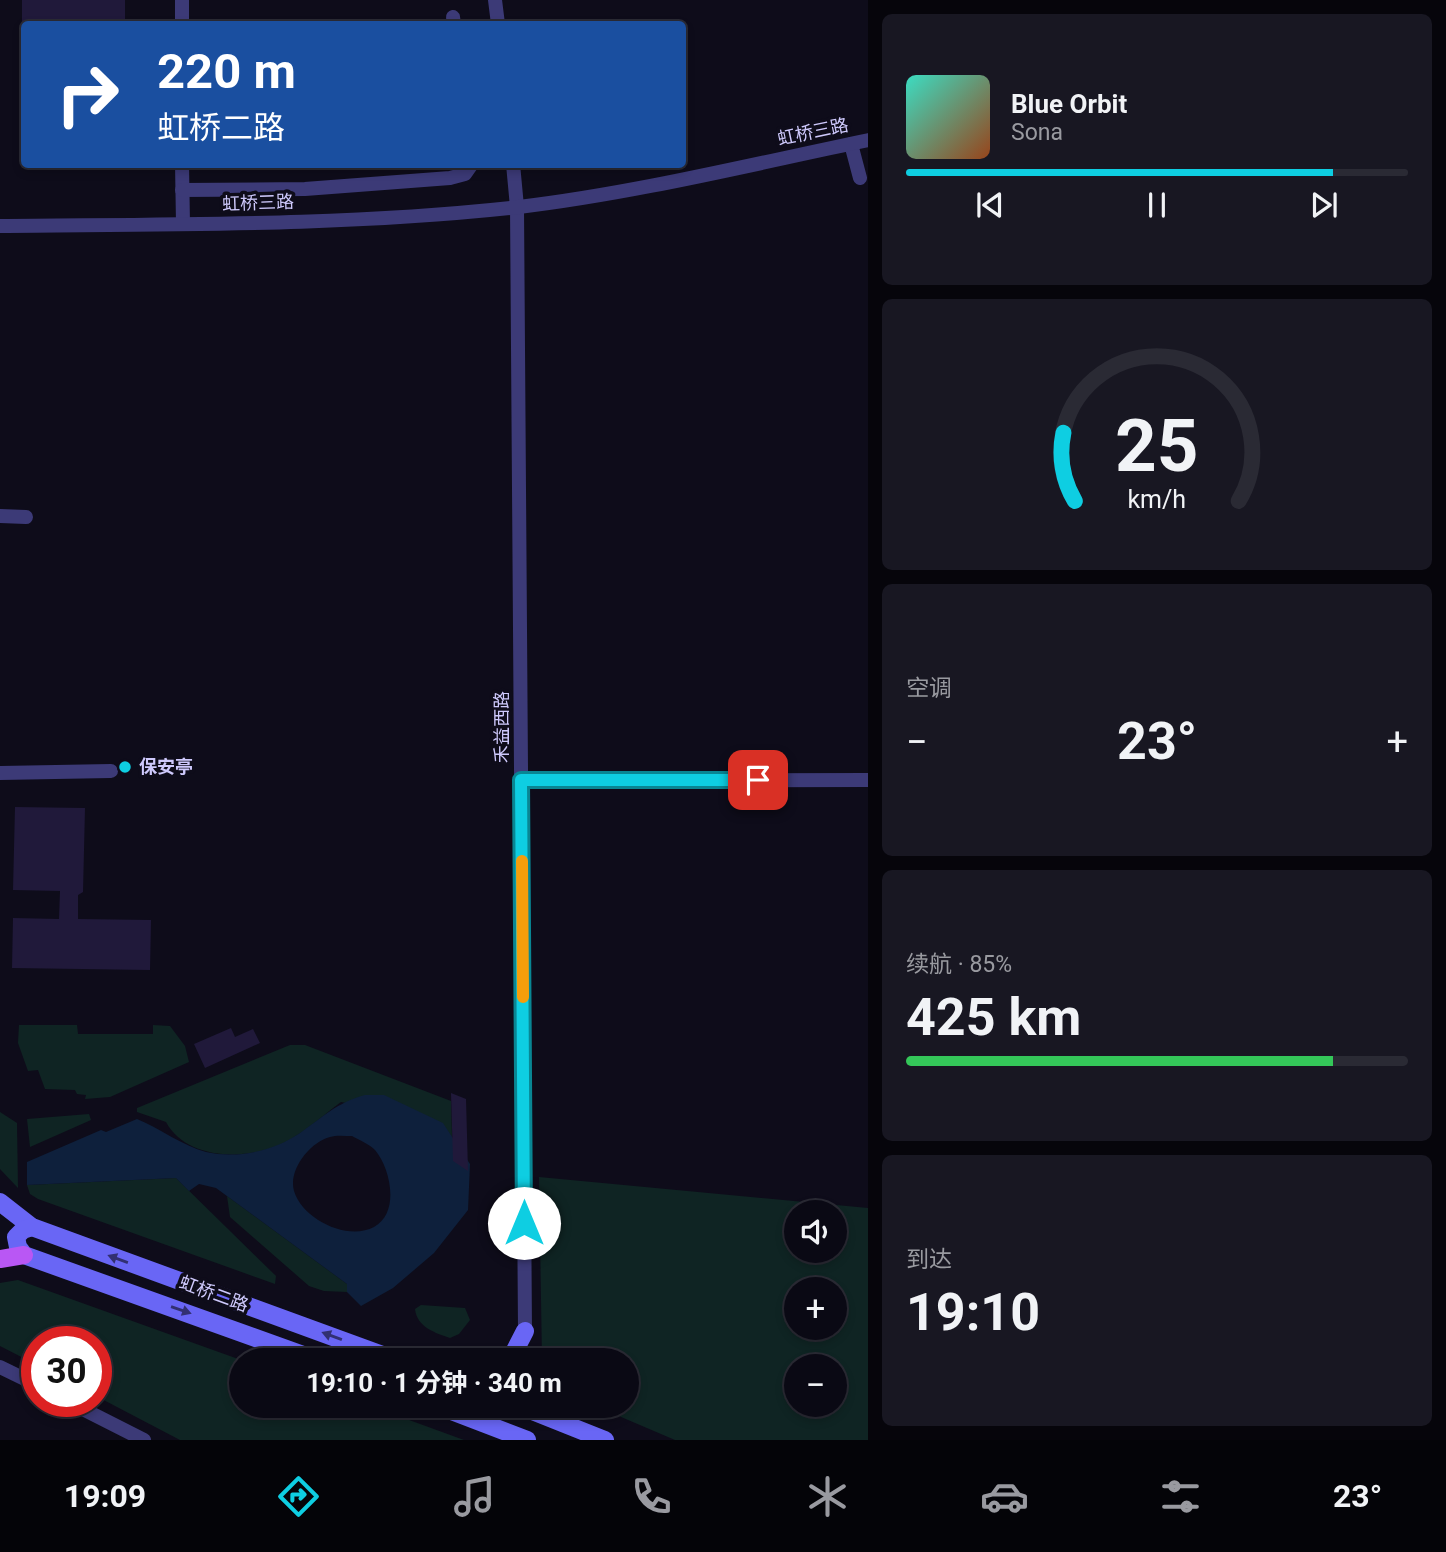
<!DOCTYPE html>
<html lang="zh">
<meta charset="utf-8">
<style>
:root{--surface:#0a0914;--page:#181722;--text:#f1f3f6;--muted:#999aa0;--line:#2a2a34;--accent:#0ecee2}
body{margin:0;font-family:Roboto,"Noto Sans SC",sans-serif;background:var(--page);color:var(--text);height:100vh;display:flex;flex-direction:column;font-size:26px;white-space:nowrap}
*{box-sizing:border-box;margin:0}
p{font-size:23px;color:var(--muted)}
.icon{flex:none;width:38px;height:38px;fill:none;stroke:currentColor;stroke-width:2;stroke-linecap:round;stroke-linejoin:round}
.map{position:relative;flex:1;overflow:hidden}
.side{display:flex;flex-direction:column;gap:14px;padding:14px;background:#06050b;width:578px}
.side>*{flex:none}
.top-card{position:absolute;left:21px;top:21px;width:665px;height:147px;border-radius:7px;box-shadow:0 4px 10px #0003,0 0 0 2px var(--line);background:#1a4fa0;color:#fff;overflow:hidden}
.controls{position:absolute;left:784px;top:1200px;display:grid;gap:14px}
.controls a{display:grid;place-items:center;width:63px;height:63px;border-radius:50%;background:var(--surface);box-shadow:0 4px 10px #0003,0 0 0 2px var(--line);font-size:35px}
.speed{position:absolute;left:21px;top:1326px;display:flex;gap:14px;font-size:35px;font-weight:700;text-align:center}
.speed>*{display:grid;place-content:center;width:91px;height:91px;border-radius:50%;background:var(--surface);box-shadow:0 4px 10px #0003,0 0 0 2px var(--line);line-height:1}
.speed .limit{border:10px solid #d22;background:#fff;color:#111}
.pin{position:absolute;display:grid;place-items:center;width:60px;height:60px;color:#fff;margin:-30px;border-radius:14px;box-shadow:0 4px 10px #0006}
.me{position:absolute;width:77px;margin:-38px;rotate:0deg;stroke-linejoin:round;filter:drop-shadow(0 0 5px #0008)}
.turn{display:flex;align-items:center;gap:24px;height:147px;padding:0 21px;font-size:32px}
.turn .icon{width:91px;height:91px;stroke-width:2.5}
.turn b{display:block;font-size:49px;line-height:60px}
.big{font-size:52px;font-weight:700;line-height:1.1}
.side .widget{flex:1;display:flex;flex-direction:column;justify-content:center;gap:10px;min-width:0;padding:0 24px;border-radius:10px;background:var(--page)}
.side .dial{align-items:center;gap:0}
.dial svg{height:182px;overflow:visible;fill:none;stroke:var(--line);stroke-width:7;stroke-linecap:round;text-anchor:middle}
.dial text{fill:var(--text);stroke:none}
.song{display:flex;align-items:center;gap:21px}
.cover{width:84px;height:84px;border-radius:10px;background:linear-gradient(135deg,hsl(170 70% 55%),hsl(20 70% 35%))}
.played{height:7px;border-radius:4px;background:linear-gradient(90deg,var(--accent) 85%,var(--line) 85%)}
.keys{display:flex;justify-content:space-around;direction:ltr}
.heat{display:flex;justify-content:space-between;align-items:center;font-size:38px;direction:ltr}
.charge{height:10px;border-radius:5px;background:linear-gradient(90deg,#34c759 85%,var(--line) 0)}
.trip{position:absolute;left:229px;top:1348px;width:410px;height:70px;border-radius:35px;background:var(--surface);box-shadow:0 4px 10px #0003,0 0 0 2px var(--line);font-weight:700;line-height:70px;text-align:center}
.dock{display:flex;height:112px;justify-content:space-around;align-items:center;background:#040408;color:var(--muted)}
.dock .icon{width:49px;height:49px}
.dock .active{color:var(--accent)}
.dock b{font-size:32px;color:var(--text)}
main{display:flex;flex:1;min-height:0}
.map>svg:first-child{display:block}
.green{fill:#0f2423;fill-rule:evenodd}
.water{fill:#0e203c;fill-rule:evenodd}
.building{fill:#20193a}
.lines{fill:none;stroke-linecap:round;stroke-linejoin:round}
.street{stroke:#3c3a77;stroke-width:14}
.secondary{stroke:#6966f5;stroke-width:18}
.primary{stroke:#b957f4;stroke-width:18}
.oneway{fill:#323072}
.route-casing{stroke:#098693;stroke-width:18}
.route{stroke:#0ecee2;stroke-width:12}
.slow{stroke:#f59e0b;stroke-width:12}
.poi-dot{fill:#0ecee2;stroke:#0e0c1a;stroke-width:2.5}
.labels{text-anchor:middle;stroke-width:7;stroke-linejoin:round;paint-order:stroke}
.street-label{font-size:18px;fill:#cec9fc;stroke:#0e0c1a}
.poi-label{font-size:18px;font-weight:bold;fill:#cec9fc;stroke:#0e0c1a;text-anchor:start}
</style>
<main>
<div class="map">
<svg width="869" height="1440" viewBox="0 0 869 1440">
<rect width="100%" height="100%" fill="#0e0c1a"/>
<g class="green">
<path d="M19 1025H77L78 1034H153V1025L170 1026 185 1046 189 1062 110 1097 85 1099 86 1095 77 1094 75 1090 45 1089 38 1070 28 1071 18 1043Z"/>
<path d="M290 1045H305L451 1101 452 1137 442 1123 341 1102C318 1119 296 1141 268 1149 234 1160 184 1156 166 1122L137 1112V1108Z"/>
<path d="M0 1112 17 1123 18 1188 0 1169Z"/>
<path d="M89 1114 91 1120 30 1147 27 1119Z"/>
<path d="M539 1177 868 1208V1440H675L593 1405H626V1360H542ZM796 1213H835V1251H796ZM796 1290H835V1328H796ZM796 1367H835V1405H796Z"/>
<path d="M176 1178 276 1276 275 1284 38 1199 30 1194 27 1185Z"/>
<path d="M227 1196 347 1284V1292L324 1291 309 1286 230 1217Z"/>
<path d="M18 1280 241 1360 242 1405H368L464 1440H180L96 1396V1342H37V1365L0 1346V1283Z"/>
<path d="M421 1305 465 1308 470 1320 459 1334 450 1338C435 1333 417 1327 415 1309Z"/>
</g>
<path class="water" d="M365 1095H384L443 1123 470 1164 468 1210 434 1253 393 1288 361 1306 347 1292V1284L216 1188 199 1184 189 1191 176 1178 27 1185V1162L101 1130 106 1132 137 1119C159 1128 183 1146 206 1152 237 1159 274 1151 300 1133 323 1117 336 1103 365 1095ZM352 1136C359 1140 369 1144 375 1150 391 1169 400 1213 374 1227 348 1241 303 1220 294 1191 288 1170 310 1142 330 1137 336 1135 345 1136 352 1136Z"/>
<g class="building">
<rect x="22" y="0" width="103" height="24"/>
<path d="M15 807 85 808 83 892 78 895V919L151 920 150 970 12 968 13 918 59 919 60 891 13 890Z"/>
<path d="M231 1028 235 1037 253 1029 260 1043 205 1068 194 1044Z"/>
<path d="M451 1093 466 1099 468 1171 453 1161Z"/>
</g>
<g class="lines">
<g class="street">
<path d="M182 0V24"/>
<path d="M495 0 498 24"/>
<path d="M453 17 454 24"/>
<path d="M851 144 860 178"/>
<path d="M182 164 183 224"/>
<path d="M513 164 517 207 525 1331"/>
<path d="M182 190 305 189 450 178 465 174 472 164"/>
<path d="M0 226C173 224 347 226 519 207 636 193 753 164 869 140"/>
<path d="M0 516 26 517"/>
<path d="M0 773 111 771"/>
<path d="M521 781 869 780"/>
<path d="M0 1367 37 1385"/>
<path d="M69 1402 144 1440"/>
</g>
<g class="secondary">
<path d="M0 1202 32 1227 396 1360"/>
<path d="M32 1227 23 1230 16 1237 18 1247 24 1255 317 1360"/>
<path d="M510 1360 525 1331"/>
<path d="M436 1405 527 1440"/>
<path d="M517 1405 605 1440"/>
</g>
<path class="primary" d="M0 1259 24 1255"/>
</g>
<defs><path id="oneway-solid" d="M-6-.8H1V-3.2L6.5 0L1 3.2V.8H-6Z" transform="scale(1.75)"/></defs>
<g class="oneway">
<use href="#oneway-solid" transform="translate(118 1259) rotate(-160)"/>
<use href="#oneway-solid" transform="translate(181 1310) rotate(19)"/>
<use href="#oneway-solid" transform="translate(332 1336) rotate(-160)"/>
</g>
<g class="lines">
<g class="route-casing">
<path id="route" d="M524 1223 521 780H758"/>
</g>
<use href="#route" class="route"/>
<path class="slow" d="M522 861 523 997"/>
</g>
<circle class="poi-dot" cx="125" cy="767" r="7"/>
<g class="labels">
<g class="street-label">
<text transform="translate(813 132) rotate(-12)" y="6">虹桥三路</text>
<text transform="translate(258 203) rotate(-2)" y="6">虹桥三路</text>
<text transform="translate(502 727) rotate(-90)" y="6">禾益西路</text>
<text transform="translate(214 1294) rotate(20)" y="6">虹桥二路</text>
</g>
<g class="poi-label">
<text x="139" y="773">保安亭</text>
</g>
</g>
</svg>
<div class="controls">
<a><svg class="icon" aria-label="sound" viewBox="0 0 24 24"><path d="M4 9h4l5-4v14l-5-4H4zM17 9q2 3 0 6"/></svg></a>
<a>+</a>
<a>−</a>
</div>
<div class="speed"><div class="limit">30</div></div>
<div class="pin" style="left:758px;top:780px;background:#d93025"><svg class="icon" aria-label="arrive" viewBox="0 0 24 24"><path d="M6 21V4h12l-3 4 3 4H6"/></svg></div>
<svg class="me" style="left:524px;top:1223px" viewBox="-20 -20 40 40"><circle r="19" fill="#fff"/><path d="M0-13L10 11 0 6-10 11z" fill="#0ecee2"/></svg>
<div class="trip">19:10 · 1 分钟 · 340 m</div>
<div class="top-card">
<div class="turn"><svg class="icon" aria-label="right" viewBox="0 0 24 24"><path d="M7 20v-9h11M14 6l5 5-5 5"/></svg><div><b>220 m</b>虹桥二路</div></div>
</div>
</div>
<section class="side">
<div class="widget">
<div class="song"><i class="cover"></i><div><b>Blue Orbit</b><p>Sona</p></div></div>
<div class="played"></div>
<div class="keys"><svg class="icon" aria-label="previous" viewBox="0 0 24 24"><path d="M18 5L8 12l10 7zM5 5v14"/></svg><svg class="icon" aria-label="pause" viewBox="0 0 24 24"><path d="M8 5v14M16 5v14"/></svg><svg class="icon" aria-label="next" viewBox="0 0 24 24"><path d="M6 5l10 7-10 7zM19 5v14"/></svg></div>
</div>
<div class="widget dial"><svg viewBox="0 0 100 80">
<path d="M14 69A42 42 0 1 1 86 69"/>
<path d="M14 69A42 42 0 0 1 9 39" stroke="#0ecee2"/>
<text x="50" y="56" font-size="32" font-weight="700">25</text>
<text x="50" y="72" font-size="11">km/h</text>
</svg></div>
<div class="widget"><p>空调</p>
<div class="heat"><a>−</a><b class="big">23°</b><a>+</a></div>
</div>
<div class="widget"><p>续航 · 85%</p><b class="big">425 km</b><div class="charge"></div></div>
<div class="widget"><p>到达</p><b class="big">19:10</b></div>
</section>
</main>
<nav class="dock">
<b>19:09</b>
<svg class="icon active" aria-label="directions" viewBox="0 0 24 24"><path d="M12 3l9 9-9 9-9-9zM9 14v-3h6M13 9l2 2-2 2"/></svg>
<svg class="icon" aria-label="music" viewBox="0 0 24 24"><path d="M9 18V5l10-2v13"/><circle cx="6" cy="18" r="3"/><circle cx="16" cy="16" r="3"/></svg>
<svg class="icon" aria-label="phone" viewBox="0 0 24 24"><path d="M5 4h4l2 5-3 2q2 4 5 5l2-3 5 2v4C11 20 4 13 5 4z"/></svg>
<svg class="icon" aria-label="climate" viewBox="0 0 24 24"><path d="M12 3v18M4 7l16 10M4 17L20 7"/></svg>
<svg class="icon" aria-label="car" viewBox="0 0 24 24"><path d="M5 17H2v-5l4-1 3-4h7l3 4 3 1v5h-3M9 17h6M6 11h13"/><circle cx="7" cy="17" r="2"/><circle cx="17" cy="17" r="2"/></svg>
<svg class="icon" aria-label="filters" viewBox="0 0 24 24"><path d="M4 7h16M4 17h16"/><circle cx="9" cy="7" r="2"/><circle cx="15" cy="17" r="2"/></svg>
<b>23°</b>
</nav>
